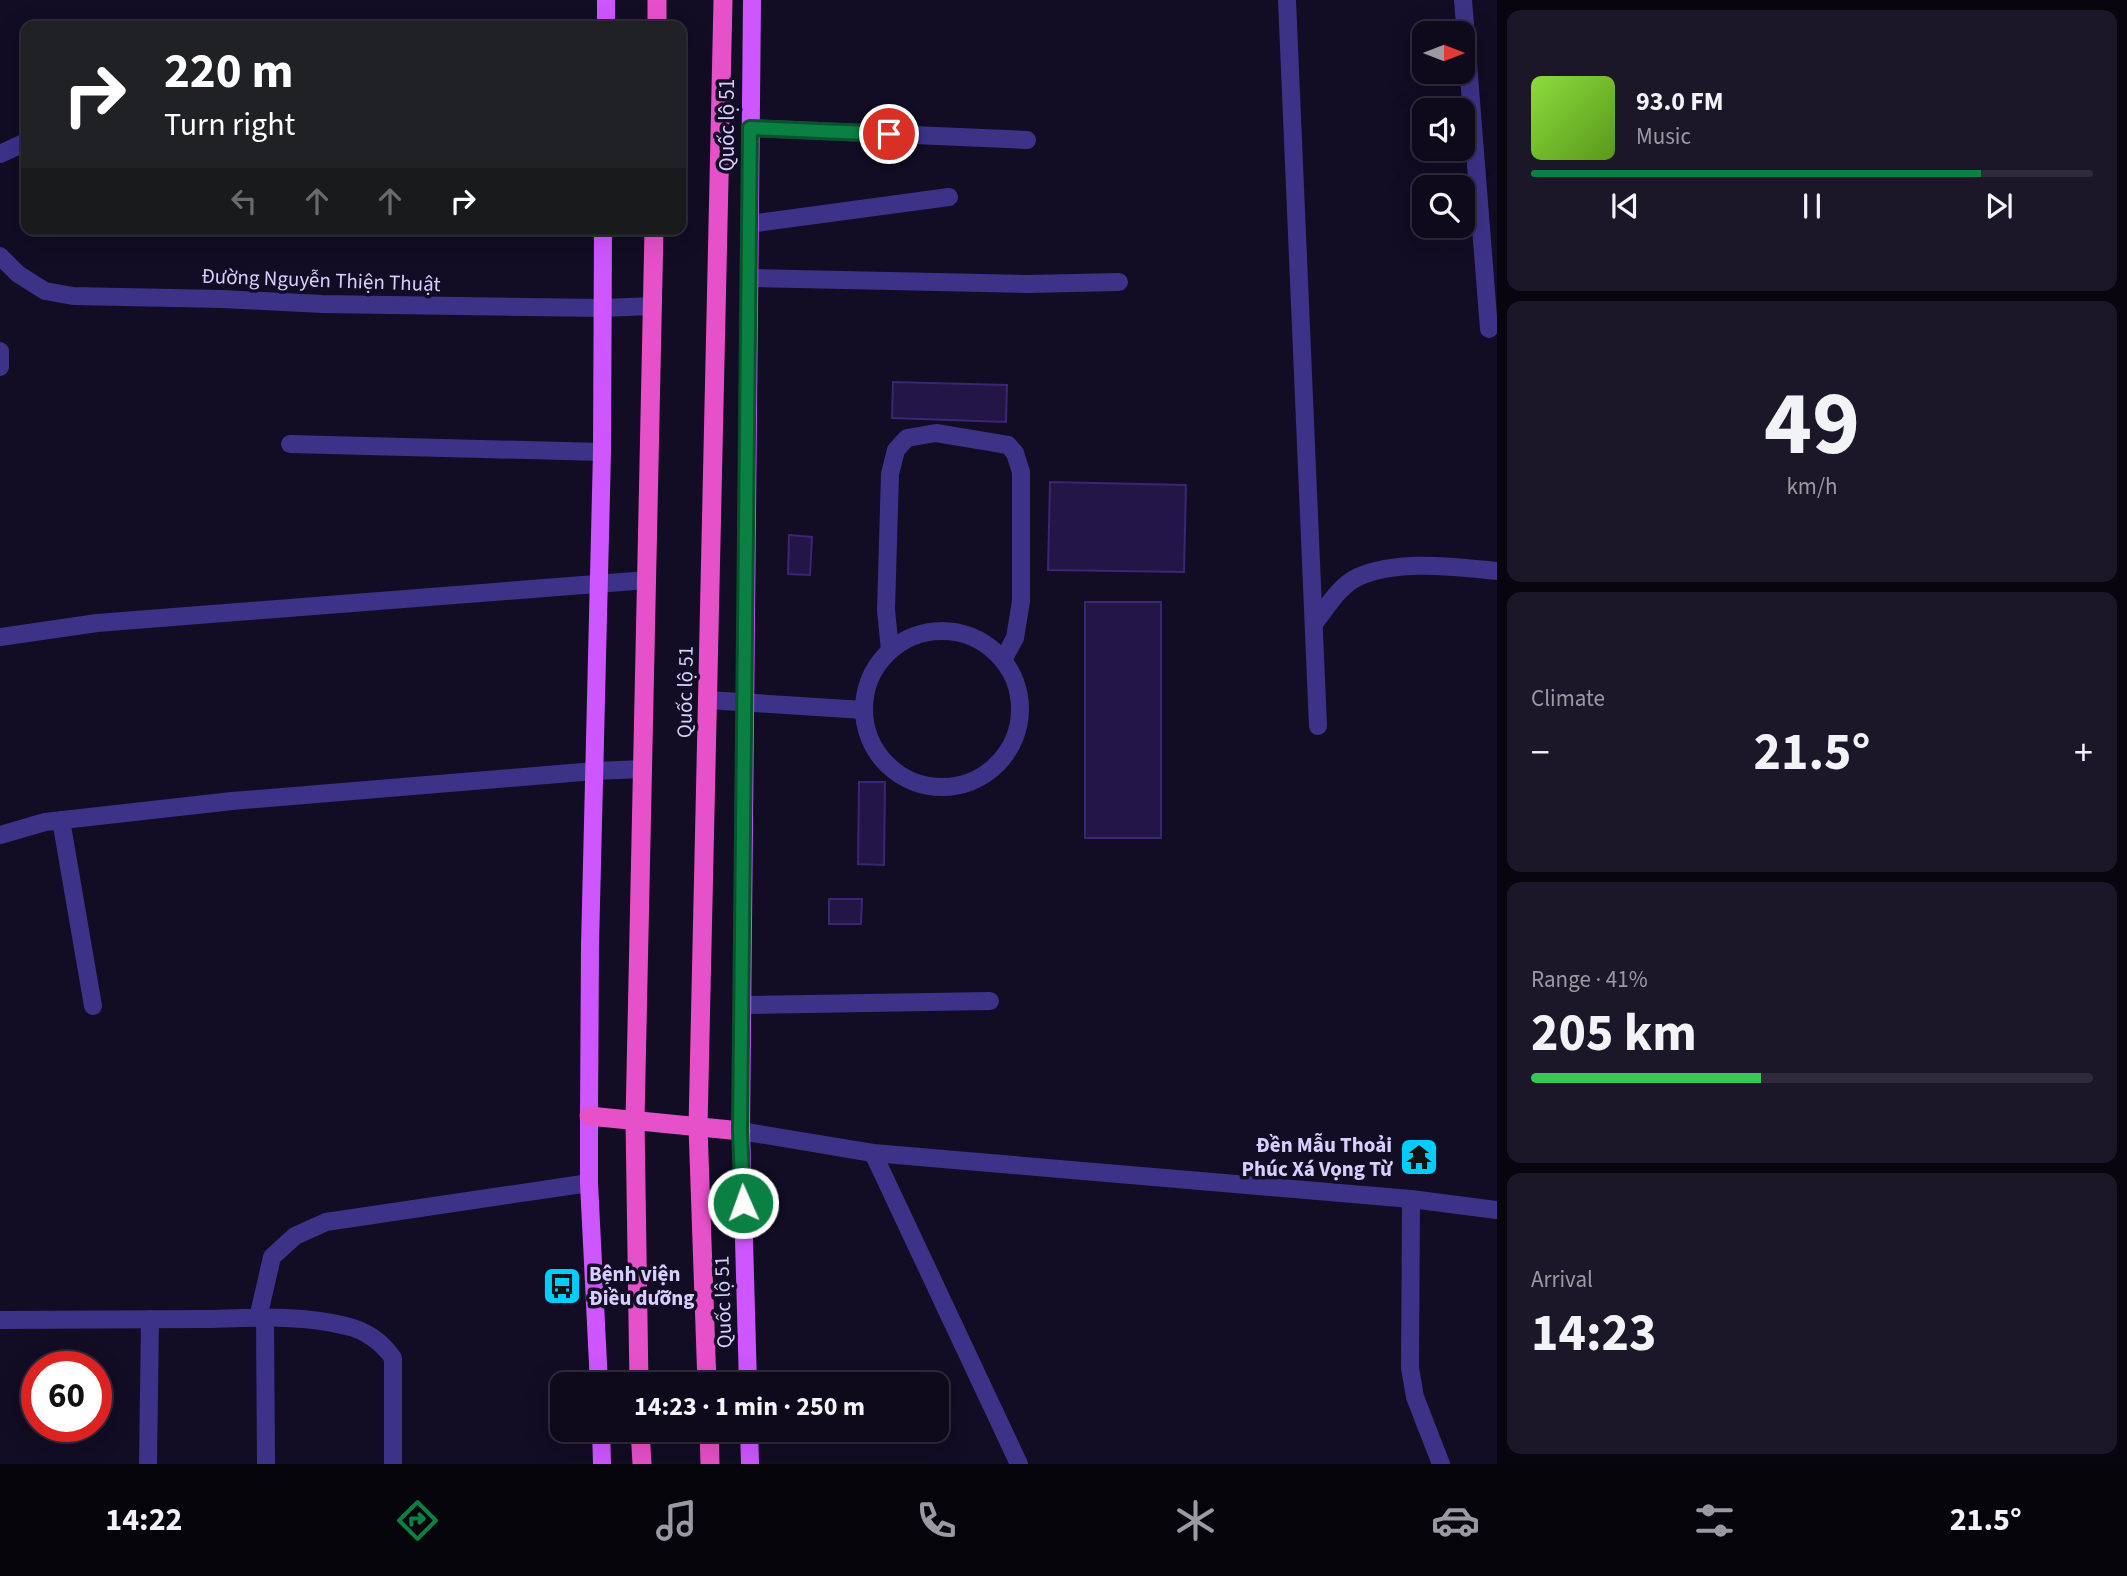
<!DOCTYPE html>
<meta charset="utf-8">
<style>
:root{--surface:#0e091b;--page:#1c1728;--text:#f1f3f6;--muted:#9b9aa3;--line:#2e2a3a;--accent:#0b8043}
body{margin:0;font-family:"Source Sans 3",sans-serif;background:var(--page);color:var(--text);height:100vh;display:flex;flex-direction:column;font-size:26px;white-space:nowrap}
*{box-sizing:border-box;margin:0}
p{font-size:23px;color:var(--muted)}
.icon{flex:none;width:38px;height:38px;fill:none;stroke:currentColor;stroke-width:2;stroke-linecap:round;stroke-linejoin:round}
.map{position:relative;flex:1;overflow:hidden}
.side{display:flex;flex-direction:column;gap:10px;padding:10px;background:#08050f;width:630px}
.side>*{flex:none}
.guide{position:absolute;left:21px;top:21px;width:665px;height:214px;border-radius:14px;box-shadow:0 7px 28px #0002,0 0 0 2px var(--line);background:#202124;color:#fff;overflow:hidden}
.needle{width:46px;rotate:90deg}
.fabs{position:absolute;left:1412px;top:21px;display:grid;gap:14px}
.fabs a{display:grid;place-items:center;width:63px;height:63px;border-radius:14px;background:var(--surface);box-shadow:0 7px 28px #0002,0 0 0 2px var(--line);font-size:35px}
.speed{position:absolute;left:21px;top:1351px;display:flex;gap:14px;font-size:35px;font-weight:700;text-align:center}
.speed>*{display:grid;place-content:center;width:91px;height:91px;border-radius:50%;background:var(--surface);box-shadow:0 7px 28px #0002,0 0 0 2px var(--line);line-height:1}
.speed .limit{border:10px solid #d22;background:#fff;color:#111}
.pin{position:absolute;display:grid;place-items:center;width:60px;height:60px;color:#fff;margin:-30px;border:4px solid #fff;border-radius:50%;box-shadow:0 2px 7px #0007}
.me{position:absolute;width:77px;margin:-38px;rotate:358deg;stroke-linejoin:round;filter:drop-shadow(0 0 5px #0008)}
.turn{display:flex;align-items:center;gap:24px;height:147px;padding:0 28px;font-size:32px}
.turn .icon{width:91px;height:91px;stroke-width:2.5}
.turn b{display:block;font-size:49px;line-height:60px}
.lanes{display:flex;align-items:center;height:66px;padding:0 28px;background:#0003;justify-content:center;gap:35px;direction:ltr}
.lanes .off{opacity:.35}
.big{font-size:52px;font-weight:700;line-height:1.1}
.side .widget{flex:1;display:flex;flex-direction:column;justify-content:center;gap:10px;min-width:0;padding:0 24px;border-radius:14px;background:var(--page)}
.side .dial{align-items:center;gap:0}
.dial b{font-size:91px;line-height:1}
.song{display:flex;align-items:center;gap:21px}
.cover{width:84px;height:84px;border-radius:10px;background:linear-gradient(135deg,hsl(90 70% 55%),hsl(90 70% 35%))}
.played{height:7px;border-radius:4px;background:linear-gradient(90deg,var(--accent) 80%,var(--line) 80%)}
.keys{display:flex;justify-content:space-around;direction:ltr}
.heat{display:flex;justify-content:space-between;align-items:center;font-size:38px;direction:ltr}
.charge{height:10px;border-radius:5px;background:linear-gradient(90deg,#34c759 41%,var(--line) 0)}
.trip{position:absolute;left:550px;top:1372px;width:399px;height:70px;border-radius:14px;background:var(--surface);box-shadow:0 7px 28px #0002,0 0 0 2px var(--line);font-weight:700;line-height:70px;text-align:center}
.tab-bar{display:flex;height:112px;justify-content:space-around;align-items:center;background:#06040b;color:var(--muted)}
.tab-bar .icon{width:49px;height:49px}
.tab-bar .selected{color:var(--accent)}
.tab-bar b{font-size:32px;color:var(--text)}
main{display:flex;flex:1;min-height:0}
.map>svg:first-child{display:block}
.building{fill:#231647;stroke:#3b2575;stroke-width:2}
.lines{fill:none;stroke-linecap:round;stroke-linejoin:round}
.service{stroke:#3c3288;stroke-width:18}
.minor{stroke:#3c3288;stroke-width:18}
.primary{stroke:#cd56ff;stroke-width:18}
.trunk{stroke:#e650c9;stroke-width:19}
.route-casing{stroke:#07532c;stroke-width:18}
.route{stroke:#0b8043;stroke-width:12}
.labels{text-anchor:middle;stroke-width:7;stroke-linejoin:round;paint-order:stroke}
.street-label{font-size:21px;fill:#d8cfff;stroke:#120c24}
.poi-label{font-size:21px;font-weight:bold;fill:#d8cfff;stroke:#120c24;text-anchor:end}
</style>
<main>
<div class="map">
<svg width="1497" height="1464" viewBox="0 0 1497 1464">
<rect width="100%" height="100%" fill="#120c24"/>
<g class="building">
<path d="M893 382 1007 385 1006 422 892 418Z"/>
<path d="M1050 482 1186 485 1184 572 1048 570Z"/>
<path d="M789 535 812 537 810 575 788 574Z"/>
<rect x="1085" y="602" width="76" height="236"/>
<path d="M859 782H885L884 865 858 864Z"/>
<path d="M829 899H862L861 924H829Z"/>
</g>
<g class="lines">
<g class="service">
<path d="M0 154 26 142"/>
<path d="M749 224 949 197"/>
<path d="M290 444 602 452"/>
<path d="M1314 624C1327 607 1339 586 1358 577 1398 559 1455 567 1497 571"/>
<circle cx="942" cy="709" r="78"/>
<path d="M890 650 886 610 890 474 896 450 907 438 936 433 1008 445 1015 453 1021 472V601L1015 638 1003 660"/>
<path d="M708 700 863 710"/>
<path d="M742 1005 990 1001"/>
</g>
<g class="minor">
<path d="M1287 0 1318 726"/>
<path d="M1463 0 1489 329"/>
<path d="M750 128 1027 140"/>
<path d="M0 256 18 274 45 291 73 296 222 299 322 304 603 308 653 306"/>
<path d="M749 278 1028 284 1119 282"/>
<path d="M0 351V367"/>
<path d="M0 637 97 623 647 580"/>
<path d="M61 820 93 1006"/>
<path d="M0 835 45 822 232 801 595 771 643 769"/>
<path d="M741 1131 873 1153 1411 1199 1497 1210"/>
<path d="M873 1153 1019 1464"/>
<path d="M1411 1199 1410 1368 1415 1397 1441 1464"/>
<path d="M258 1318 272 1257 295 1236 326 1222 589 1183"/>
<path d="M265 1319 266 1464"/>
<path d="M0 1320C68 1320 135 1319 203 1319 250 1318 300 1314 346 1326 365 1330 382 1342 393 1358V1464"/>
<path d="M148 1464 150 1319"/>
</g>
<g class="primary">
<path d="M606 26V0"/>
<path d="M599 1384 589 1183V1116L590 946 602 452 603 229"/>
<path d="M748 1384 741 1131 752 0"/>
<path d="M601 1430 602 1464"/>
<path d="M749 1430 750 1464"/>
</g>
<g class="trunk">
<path d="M657 26V0"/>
<path d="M589 1116 741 1131"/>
<path d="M639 1384 635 1121 654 229"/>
<path d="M707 1384 698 1127 723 0"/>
<path d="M640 1430 642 1464"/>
<path d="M709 1430 710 1464"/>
</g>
</g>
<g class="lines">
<g class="route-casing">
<path id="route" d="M743 1203 740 1131 750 128 889 134"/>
</g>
<use href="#route" class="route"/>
</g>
<defs>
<g id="temple-square" transform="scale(2.0125)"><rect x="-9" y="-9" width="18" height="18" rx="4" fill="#00cdfa" stroke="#120c24"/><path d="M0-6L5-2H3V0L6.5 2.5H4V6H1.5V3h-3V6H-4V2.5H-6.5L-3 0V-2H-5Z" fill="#111"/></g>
<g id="bus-square" transform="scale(2.0125)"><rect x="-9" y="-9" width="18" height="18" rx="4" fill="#00cdfa" stroke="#120c24"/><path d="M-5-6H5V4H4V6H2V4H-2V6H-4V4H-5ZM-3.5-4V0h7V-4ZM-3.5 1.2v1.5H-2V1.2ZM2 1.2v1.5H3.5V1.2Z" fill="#111"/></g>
</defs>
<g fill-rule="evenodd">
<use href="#temple-square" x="1419" y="1157"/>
<use href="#bus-square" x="562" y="1286"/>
</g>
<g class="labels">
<g class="street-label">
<text transform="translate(727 125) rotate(-90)" y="7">Quốc lộ 51</text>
<text transform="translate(321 280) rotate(2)" y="7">Đường Nguyễn Thiện Thuật</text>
<text transform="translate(685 692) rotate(-89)" y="7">Quốc lộ 51</text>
<text transform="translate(723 1302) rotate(-92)" y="7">Quốc lộ 51</text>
</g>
<g class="poi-label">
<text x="1392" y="1152">Đền Mẫu Thoải<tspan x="1392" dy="24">Phúc Xá Vọng Từ</tspan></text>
<text x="589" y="1281" text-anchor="start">Bệnh viện<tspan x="589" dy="24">Điều dưỡng</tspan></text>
</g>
</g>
</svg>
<div class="fabs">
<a><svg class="needle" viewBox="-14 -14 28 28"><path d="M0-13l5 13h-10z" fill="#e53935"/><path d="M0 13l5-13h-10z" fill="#9b9aa3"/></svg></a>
<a><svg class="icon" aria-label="sound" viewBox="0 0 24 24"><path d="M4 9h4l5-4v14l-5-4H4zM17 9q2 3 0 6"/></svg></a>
<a><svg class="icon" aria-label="search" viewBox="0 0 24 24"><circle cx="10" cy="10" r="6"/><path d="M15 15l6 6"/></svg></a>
</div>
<div class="speed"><div class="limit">60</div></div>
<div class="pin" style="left:889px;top:134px;background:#d93025"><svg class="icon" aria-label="arrive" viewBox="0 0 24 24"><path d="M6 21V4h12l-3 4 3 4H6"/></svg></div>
<svg class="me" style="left:743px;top:1203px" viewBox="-20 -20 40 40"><circle r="17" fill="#0b8043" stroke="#fff" stroke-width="3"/><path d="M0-11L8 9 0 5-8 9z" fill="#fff"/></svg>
<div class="trip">14:23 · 1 min · 250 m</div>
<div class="guide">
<div class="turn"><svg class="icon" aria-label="right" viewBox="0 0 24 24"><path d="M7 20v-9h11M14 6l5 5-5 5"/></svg><div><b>220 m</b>Turn right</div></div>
<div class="lanes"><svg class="icon off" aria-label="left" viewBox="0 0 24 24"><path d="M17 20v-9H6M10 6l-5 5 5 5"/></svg><svg class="icon off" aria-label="ahead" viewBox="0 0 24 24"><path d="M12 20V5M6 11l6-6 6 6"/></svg><svg class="icon off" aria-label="ahead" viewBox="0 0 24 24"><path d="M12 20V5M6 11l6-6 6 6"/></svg><svg class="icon" aria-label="right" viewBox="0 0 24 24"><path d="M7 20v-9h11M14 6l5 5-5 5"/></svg></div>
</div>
</div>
<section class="side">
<div class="widget">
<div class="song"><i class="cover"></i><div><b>93.0 FM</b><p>Music</p></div></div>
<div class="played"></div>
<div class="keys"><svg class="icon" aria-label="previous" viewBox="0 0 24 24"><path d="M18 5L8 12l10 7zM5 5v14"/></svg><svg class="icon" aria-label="pause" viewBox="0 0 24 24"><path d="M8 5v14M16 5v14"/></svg><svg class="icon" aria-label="next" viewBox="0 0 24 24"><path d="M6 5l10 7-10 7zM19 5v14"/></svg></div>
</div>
<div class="widget dial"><b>49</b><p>km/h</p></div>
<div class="widget"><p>Climate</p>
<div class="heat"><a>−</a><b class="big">21.5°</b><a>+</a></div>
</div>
<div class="widget"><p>Range · 41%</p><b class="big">205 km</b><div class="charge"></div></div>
<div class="widget"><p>Arrival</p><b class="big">14:23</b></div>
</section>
</main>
<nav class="tab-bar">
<b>14:22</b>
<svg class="icon selected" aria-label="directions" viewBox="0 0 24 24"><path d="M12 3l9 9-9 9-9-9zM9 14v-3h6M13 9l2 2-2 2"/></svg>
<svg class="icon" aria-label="music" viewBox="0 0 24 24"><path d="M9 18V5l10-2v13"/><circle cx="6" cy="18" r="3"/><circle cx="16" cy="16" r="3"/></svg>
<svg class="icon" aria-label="phone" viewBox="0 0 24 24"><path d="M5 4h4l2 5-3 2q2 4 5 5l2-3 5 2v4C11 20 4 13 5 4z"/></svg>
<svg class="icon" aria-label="climate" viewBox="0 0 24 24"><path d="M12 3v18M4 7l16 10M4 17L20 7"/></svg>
<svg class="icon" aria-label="car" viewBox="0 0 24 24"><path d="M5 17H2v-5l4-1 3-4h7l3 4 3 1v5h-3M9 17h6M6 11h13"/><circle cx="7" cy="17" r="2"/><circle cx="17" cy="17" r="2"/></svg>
<svg class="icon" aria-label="filters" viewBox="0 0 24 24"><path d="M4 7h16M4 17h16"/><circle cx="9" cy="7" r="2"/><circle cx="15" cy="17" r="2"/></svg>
<b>21.5°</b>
</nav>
